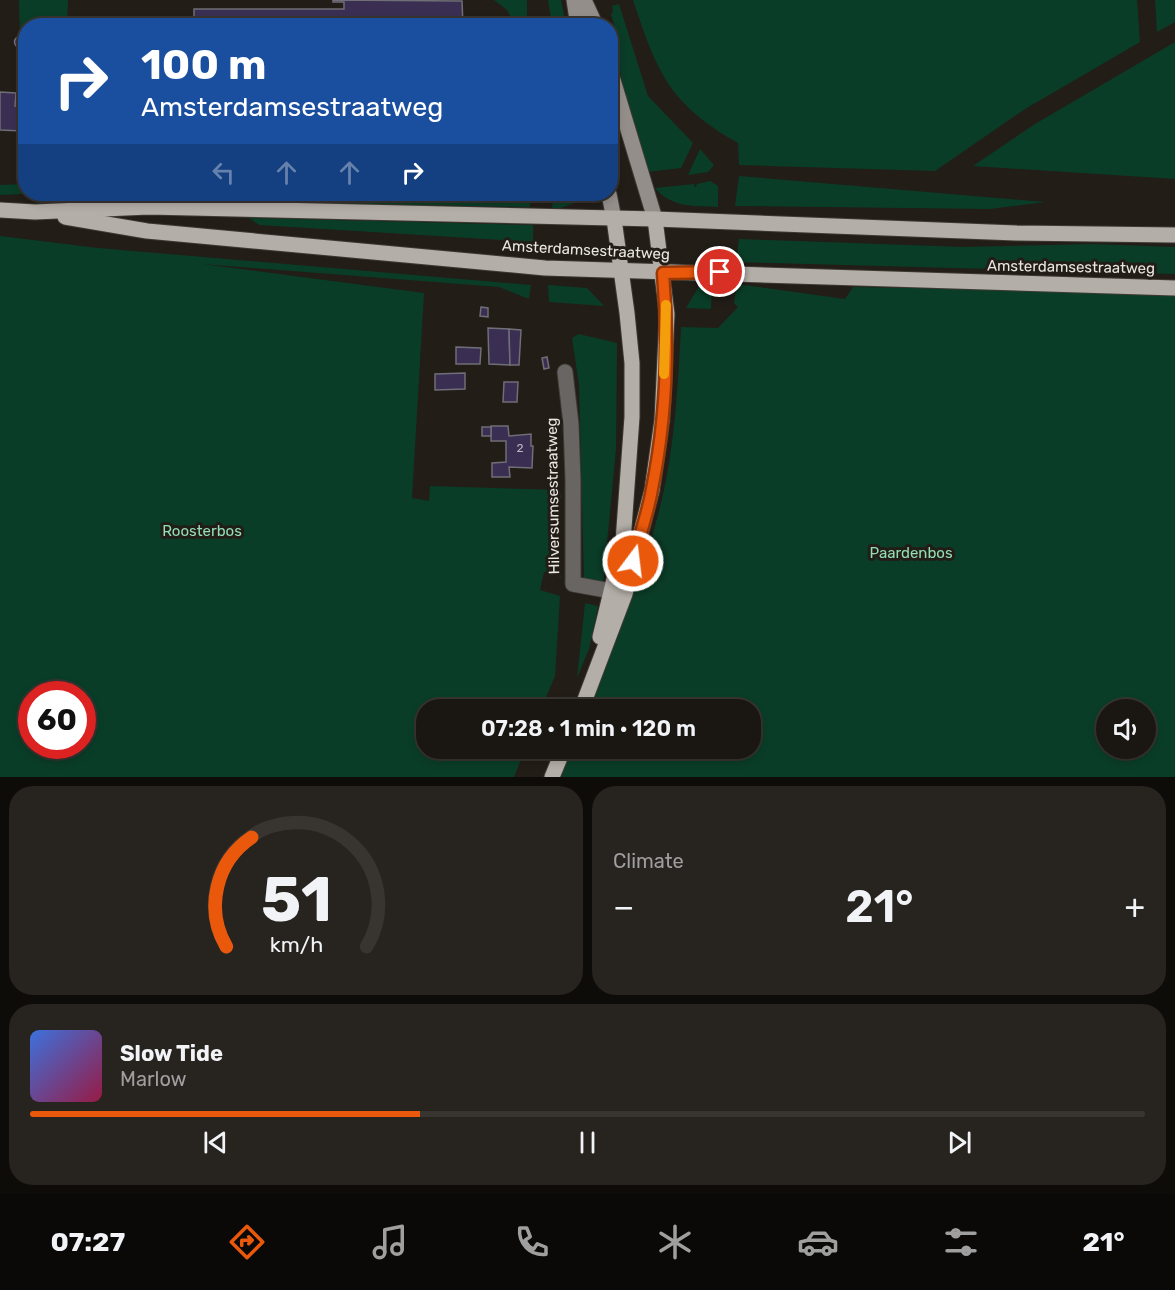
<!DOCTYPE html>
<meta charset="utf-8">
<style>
:root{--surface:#1a1611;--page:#27231f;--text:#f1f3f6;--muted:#9f9f9f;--line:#383531;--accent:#ea580c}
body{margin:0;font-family:Rubik,sans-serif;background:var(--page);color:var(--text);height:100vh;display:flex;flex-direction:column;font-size:22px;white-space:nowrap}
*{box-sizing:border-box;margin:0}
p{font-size:20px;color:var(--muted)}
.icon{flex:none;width:33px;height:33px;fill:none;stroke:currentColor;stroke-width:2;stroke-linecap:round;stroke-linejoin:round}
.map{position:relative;height:777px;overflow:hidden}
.drawer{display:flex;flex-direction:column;gap:9px;padding:9px;background:#0e0c09;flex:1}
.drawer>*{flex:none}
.guide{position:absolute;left:18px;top:18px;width:600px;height:183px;border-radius:24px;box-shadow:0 3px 9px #0003,0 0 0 2px var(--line);background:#1a4fa0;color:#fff;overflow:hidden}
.buttons{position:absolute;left:1096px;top:699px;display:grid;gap:12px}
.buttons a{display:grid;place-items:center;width:60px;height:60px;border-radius:50%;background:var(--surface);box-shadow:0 3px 9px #0003,0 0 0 2px var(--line);font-size:30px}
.speed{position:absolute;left:18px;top:681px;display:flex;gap:12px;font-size:30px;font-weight:700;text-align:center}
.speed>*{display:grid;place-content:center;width:78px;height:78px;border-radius:50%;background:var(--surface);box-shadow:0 3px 9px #0003,0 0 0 2px var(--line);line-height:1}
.speed .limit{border:9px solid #d22;background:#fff;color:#111}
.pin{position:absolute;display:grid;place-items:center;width:51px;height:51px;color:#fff;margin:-26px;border:3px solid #fff;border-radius:50%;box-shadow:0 2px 6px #0007}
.me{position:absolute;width:66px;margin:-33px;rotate:15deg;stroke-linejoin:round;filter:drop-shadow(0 0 4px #0008)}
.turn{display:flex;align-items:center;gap:21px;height:126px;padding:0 24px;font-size:27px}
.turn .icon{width:78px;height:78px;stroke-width:2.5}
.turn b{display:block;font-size:42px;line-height:51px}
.lanes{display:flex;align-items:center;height:57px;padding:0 24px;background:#0003;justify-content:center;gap:30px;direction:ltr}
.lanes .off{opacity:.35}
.big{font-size:45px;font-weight:600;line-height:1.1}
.drawer .card{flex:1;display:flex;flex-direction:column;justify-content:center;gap:9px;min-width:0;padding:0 21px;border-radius:24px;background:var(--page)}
.drawer .dial{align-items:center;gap:0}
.dial svg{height:156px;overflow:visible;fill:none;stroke:var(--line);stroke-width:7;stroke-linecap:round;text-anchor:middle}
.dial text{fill:var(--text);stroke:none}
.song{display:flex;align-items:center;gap:18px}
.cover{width:72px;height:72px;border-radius:9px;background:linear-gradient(135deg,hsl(220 70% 55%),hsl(340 70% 35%))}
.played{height:6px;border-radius:3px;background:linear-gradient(90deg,var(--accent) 35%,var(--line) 35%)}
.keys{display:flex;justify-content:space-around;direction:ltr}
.heat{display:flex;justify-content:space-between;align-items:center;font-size:33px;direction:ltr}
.drawer .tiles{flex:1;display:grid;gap:9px;grid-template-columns:1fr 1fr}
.card:last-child{grid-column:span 2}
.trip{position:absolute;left:416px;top:699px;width:345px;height:60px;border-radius:24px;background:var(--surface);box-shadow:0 3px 9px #0003,0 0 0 2px var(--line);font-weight:600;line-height:60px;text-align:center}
.menu{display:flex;height:96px;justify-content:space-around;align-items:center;background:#0a0907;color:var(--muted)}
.menu .icon{width:42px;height:42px}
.menu .active{color:var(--accent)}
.menu b{font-size:27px;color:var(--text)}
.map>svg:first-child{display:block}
.green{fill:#0a3d27;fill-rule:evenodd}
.building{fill:#3b2e53;stroke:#706e76;stroke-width:1.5}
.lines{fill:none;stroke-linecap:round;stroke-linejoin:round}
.minor-casing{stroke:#3e3933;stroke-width:17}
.secondary-casing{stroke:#3e3933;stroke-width:17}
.primary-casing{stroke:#3e3933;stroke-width:17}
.minor{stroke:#686562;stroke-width:15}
.secondary{stroke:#938e89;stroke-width:15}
.primary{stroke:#b4aea8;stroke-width:15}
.route-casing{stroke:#983908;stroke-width:15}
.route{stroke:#ea580c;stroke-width:10}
.slow{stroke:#f59e0b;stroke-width:10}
.labels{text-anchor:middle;stroke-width:6;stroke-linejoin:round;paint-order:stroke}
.number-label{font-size:12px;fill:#beb8be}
.street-label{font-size:15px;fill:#eae6e2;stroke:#221d17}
.park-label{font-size:15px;fill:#92deb5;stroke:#221d17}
</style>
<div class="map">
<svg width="1175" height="777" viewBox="0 0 1175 777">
<rect width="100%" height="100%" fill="#221d17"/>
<g class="green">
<path d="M19 0H68L67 25 26 26 25 44 20 39Z"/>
<path d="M494 0H527V25H515L507 10Z"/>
<path d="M548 0H561L566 25H552Z"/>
<path d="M633 0H1137L1140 42 1025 109 935 171 739 165 738 143C669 104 657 72 633 0Z"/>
<path d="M1155 0H1175V22L1157 32Z"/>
<path d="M619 4 648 96 693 143 681 168 647 172 624 92 613 32 616 31 611 14 613 12 612 6Z"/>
<path d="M1175 42V179L973 166 1035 124Z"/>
<path d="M700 149 714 165 708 172 688 175Z"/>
<path d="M739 176 1045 202 989 209 735 206Z"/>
<path d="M710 181 718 186V207C696 206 671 208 655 188L694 184 695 188 697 184Z"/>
<path d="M24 184 23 194 0 195V185Z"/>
<path d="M46 194H531L530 207 153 200Z"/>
<path d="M553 194H584L572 204 552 211Z"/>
<path d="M249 218 533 225V242L259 225Z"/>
<path d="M0 236 98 248 531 285 529 299 499 287 202 264 424 293 412 498 429 501 430 486 561 490V577L544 572 540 590 560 596 555 676 541 709 426 710V748L525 749 514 777H0ZM32 694H82V746H32Z"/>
<path d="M739 239 964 247 1092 244 1175 247V274L736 262Z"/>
<path d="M712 284 711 309 686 308 699 286Z"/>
<path d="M737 284 845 299 853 287 1175 293V777H561L572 749 750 748V710L588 709C615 641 645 571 662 499 675 443 678 384 681 327L718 328 738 307 734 303ZM1107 710H1146V748H1107Z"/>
<path d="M548 285 587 288 604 306 549 302Z"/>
<path d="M579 334 617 343 616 449 603 585 584 581 579 385 572 338Z"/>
<path d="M585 603 598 606 589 649 577 678Z"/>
</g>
<g class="building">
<path d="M333 0 462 1 463 26H194V9H344V2H333Z"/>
<rect x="130" y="21" width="64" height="5"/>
<circle cx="20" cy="42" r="5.5"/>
<path d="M0 92 16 93 15 106 23 107 22 131 0 130Z"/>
<path d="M481 307 488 308V317L480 316Z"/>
<path d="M488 328 509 329 510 365 489 364Z"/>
<path d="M509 329 521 330 519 365H510Z"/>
<path d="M456 347 481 348 480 364H456Z"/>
<path d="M547 357 549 368 544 369 542 358Z"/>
<path d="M465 373V389L435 390V374Z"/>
<path d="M504 382H518L517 402H503Z"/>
<path d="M491 426H508L509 436 531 434V446H533L532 468 509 467 510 477H492V463L506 462V441H491Z"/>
<rect x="482" y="427" width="9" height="9"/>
</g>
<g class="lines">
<g class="minor-casing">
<path id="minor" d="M565 372 571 424 573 481V584L622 593"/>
</g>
<g class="secondary-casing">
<g id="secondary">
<path d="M574 0 578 26"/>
<path d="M584 0 596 26"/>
<path d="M610 70 655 219"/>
<path d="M609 194 614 219"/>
</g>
</g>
<g class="primary-casing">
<g id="primary">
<path d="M0 210 35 212 149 207 655 219 1016 233 1175 235"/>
<path d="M65 217 147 231 545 268 1175 288"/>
<path d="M600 637 623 542 632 417V363L627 313 614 219"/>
<path d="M581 710 625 594 652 490 662 420 667 314 655 219"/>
<path d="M552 777 564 748"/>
</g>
</g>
<use href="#minor" class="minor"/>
<use href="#secondary" class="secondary"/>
<use href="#primary" class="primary"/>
</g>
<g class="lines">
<g class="route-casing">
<path id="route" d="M633 561C639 537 648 513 652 489 666 420 669 344 663 273L720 272"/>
</g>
<use href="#route" class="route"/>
<path class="slow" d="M664 374 666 305"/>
</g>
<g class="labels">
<g class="number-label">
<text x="520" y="452">2</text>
</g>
<g class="street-label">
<text transform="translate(586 250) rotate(3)" y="5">Amsterdamsestraatweg</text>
<text transform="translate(1071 267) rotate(1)" y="5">Amsterdamsestraatweg</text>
<text transform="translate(553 496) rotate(-91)" y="5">Hilversumsestraatweg</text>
</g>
<g class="park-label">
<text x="202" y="536">Roosterbos</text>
<text x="911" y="558">Paardenbos</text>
</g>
</g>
</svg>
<div class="buttons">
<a><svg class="icon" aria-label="sound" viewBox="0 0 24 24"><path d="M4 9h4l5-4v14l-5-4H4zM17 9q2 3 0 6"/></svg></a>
</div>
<div class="speed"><div class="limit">60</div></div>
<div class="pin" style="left:720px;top:272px;background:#d93025"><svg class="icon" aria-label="arrive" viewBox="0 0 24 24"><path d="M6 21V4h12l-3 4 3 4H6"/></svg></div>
<svg class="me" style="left:633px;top:561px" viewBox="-20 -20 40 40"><circle r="17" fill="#ea580c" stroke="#fff" stroke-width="3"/><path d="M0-11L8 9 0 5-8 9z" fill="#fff"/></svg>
<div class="trip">07:28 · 1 min · 120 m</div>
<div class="guide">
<div class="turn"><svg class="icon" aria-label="right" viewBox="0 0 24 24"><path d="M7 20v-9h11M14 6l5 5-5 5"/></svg><div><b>100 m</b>Amsterdamsestraatweg</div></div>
<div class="lanes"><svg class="icon off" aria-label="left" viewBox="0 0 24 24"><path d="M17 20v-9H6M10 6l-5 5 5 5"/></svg><svg class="icon off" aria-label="ahead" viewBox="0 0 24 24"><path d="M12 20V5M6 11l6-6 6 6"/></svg><svg class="icon off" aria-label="ahead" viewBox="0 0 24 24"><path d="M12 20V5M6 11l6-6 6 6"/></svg><svg class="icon" aria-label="right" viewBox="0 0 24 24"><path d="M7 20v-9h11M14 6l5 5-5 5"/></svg></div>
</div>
</div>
<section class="drawer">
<div class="tiles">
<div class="card dial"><svg viewBox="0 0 100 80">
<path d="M14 69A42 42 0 1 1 86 69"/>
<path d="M14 69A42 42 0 0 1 27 13" stroke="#ea580c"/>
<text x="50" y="56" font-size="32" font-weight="700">51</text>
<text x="50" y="72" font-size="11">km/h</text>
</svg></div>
<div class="card"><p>Climate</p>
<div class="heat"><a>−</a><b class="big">21°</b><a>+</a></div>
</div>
<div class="card">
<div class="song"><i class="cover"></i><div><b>Slow Tide</b><p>Marlow</p></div></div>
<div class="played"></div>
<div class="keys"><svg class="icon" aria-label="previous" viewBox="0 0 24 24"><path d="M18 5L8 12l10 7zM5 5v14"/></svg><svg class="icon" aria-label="pause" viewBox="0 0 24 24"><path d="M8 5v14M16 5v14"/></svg><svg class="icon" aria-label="next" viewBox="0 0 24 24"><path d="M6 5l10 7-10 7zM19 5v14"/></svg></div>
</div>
</div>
</section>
<nav class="menu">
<b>07:27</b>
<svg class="icon active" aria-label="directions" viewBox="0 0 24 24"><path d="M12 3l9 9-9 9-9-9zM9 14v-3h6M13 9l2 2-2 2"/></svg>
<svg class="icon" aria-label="music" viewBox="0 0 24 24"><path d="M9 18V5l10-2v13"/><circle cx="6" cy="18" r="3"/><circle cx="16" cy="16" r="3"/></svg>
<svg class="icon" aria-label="phone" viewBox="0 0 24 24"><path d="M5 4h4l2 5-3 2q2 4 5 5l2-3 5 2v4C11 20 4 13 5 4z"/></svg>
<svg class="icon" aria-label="climate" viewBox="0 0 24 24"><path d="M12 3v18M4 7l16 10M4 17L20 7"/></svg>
<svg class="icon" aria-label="car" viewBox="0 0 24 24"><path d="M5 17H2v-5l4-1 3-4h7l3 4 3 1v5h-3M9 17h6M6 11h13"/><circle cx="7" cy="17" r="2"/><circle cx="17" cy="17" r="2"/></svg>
<svg class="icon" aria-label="filters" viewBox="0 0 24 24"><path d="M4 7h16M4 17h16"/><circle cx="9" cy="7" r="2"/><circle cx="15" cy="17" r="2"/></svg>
<b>21°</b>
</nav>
